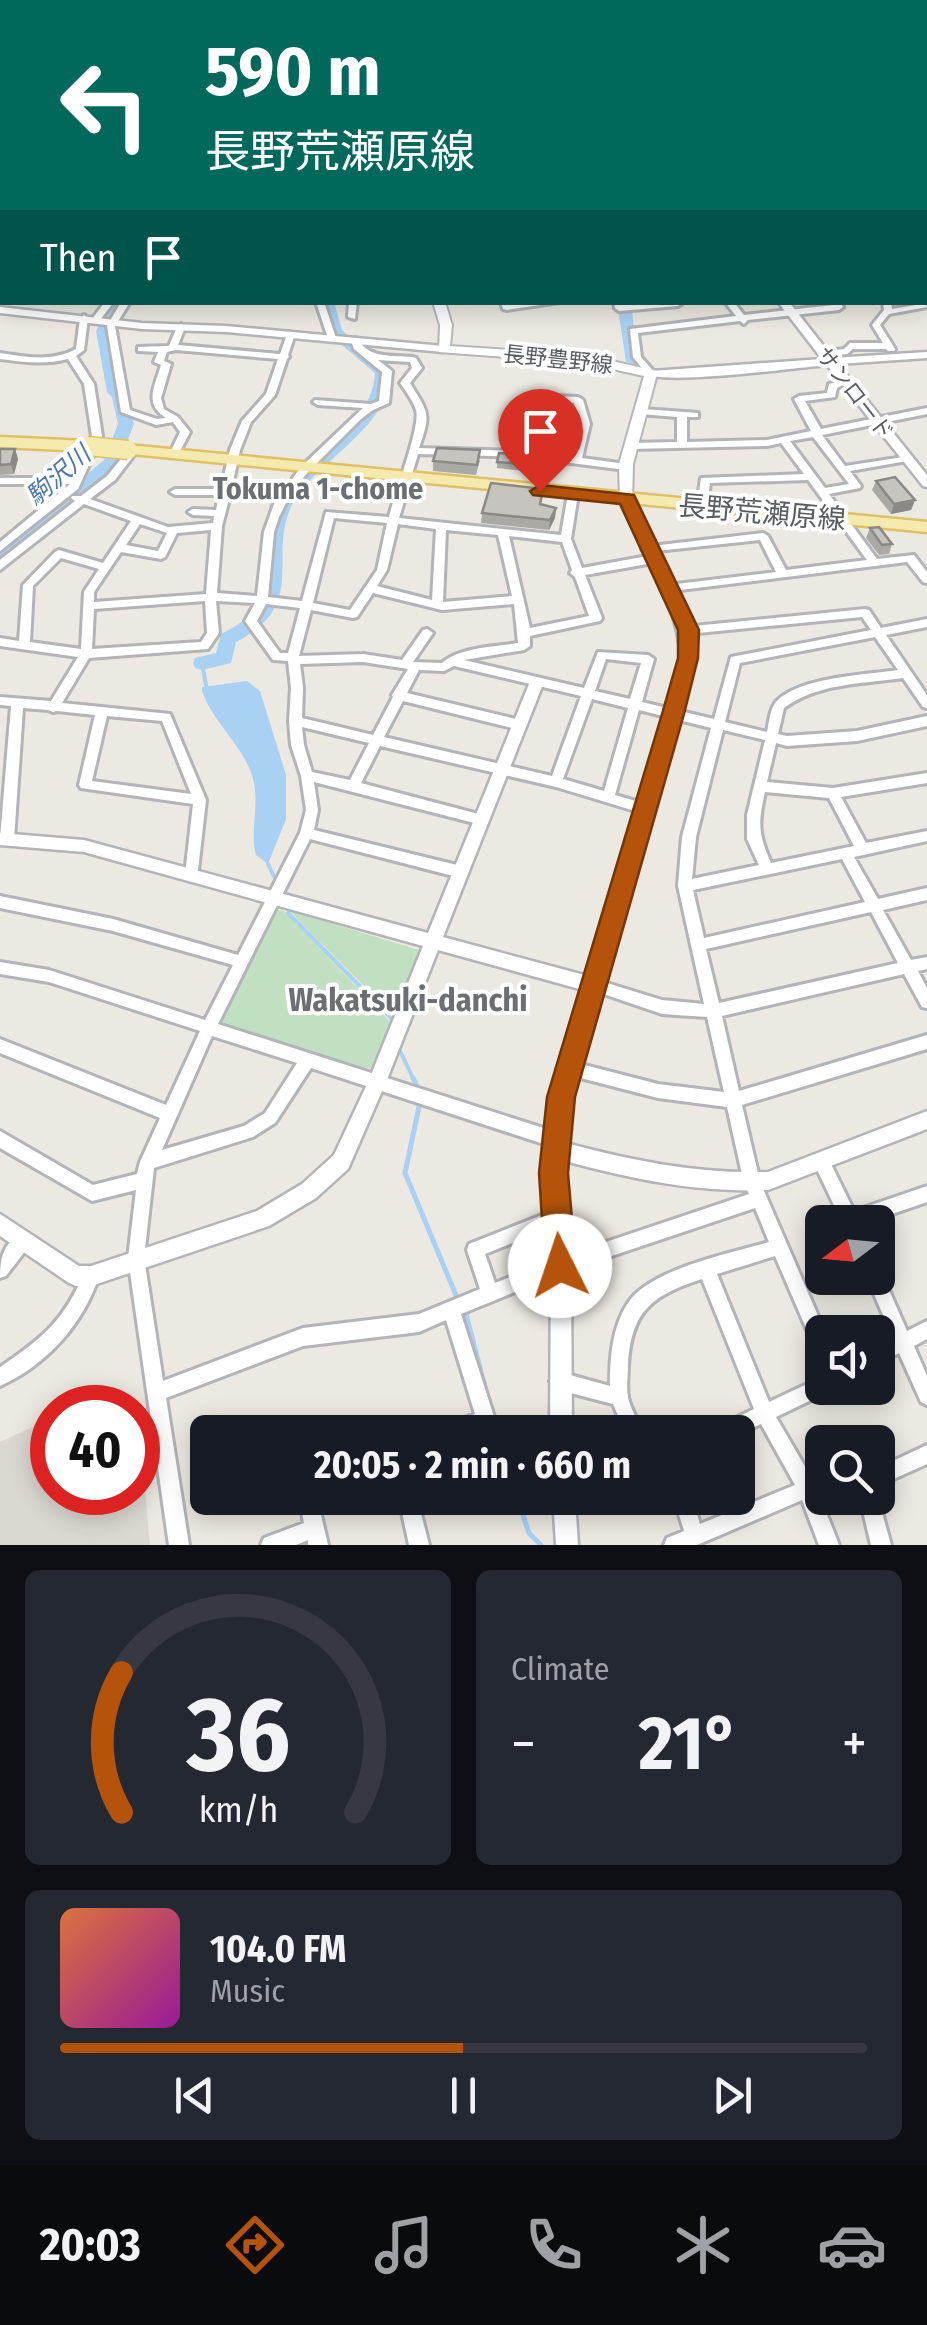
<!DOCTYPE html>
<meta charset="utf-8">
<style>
:root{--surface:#171b24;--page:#242831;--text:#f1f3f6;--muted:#9ea1a6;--line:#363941;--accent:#b45309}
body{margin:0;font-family:"Fira Sans Condensed","Noto Sans JP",sans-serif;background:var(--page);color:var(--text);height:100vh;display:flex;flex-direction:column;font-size:38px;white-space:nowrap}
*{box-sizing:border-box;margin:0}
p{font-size:32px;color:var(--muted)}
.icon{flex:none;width:55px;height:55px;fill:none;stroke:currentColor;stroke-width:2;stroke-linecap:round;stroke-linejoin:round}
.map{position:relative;height:1545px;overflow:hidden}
.sheet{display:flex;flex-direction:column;gap:25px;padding:25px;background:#0d0f14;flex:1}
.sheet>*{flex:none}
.banner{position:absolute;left:0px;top:0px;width:928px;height:305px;box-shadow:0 5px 25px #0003;background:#00695c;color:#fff;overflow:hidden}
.needle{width:65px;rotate:254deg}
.fabs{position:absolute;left:805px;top:1205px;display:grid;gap:20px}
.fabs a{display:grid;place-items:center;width:90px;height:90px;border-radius:15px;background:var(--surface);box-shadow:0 5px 25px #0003;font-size:50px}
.speed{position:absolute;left:30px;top:1385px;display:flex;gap:20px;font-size:50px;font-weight:700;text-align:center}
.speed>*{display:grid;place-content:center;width:130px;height:130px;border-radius:50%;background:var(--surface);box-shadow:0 5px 25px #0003;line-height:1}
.speed .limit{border:15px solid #d22;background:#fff;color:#111}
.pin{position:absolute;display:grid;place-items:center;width:85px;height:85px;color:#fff;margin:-102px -42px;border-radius:50% 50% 50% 0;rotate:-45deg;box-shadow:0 0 10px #0007}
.pin .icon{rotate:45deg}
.me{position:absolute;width:110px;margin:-55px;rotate:356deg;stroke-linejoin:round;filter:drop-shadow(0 0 8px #0008)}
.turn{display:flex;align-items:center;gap:35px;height:210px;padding:0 40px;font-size:45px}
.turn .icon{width:130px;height:130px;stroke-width:2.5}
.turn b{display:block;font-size:70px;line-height:85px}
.then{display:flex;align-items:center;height:95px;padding:0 40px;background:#0003;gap:20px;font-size:38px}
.big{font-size:75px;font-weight:700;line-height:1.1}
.sheet .widget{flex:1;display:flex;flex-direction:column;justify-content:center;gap:15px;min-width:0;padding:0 35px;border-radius:15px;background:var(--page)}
.sheet .dial{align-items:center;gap:0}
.dial svg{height:260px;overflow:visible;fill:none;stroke:var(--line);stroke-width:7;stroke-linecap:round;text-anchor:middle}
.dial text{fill:var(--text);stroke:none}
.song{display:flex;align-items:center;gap:30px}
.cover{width:120px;height:120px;border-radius:15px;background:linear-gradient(135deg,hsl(20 70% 55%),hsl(300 70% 35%))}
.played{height:10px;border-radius:5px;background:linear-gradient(90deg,var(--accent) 50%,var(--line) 50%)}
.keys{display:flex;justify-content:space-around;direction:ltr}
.heat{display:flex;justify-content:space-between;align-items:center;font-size:55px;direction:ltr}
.sheet .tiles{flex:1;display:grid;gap:25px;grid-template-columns:1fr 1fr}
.widget:last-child{grid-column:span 2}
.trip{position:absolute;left:190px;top:1415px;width:565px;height:100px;border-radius:15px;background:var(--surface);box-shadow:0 5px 25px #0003;font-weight:700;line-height:100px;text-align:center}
.menu{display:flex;height:160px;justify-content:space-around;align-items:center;background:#090b0e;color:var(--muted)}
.menu .icon{width:70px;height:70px}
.menu .active{color:var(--accent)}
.menu b{font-size:45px;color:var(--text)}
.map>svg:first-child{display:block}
.education{fill:#dad8d0}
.green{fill:#c1e0c2}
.water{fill:#a9d1f3}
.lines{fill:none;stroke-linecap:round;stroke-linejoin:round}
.stream-far2{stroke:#a9d1f3;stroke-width:2.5}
.stream-far1{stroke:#a9d1f3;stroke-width:4}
.stream{stroke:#a9d1f3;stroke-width:5}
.river{fill:#a9d1f3;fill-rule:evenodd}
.minor-casing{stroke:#b2b4b7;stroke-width:6}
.tertiary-casing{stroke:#b2b4b7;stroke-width:5}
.secondary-casing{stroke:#b3b6ba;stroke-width:4}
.primary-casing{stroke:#dec067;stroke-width:5}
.minor{fill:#fff;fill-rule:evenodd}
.tertiary{fill:#fff;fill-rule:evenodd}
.secondary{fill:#fff;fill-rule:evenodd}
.primary{fill:#f4eaad;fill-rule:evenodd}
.primary-bridge-casing{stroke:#dec067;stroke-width:21;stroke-linecap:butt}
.primary-bridge{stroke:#f4eaad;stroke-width:18}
.wall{fill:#aaa9a3}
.shaded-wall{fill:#8b8985}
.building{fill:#c6c4be;stroke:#8b8985;stroke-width:2.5}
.route{fill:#b45309;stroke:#753606;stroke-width:2.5}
.labels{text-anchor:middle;stroke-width:8;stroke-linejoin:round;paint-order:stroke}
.far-street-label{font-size:22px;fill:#5a5d60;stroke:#fff}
.far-water-label{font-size:25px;font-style:italic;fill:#4d78aa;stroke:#fff}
.street-label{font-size:28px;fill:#5a5d60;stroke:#fff}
.neighbourhood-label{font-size:30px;font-weight:bold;fill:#6b6e72;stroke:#fff}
.quarter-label{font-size:32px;font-weight:bold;fill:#6b6e72;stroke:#fff}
</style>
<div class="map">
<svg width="927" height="1545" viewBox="0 0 927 1545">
<rect width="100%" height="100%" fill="#ebe9e1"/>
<path class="education" d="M138 1412 150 1545H0V1442L52 1418V1492H138Z"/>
<g class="green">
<path d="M278 910 284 911 390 1022 375 1066 364 1070 219 1026Z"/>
<path d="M291 911 419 950 394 1016 298 920Z"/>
</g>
<path class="water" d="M247 681 260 691 286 775V819L268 864 256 855C249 829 261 805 252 775 242 745 213 722 202 691V687Z"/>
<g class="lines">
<g class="stream-far2">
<path d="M2 92V100"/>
<path d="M0 111 2 103"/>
<path d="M0 127V135"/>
</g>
<g class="stream-far1">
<path d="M202 663 207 691"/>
<path d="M268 864 277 883"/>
<path d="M288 913 392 1019"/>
<path d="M400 1051 414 1080"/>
</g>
<g class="stream">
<path d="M413 1078 418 1088"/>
<path d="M420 1102 405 1173 458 1300"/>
<path d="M466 1314 488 1399"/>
<path d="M494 1418 498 1432"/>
<path d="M517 1498 529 1533 541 1545"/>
</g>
<g class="river">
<path d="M151 0H161L162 2H153Z"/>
<path d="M112 302H126L110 331 121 390 126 395 134 424 119 462 6 562 0 564V549L104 460 118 424 112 397 107 392 96 331Z"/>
<path d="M320 302H334L342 330 387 369C401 416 321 460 297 496 261 552 314 602 236 642L231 663 202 670 195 668 193 663 195 658 216 653 221 634C296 597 247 559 278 501 303 454 372 430 375 373L330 335Z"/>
<path d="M617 302H631L638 365 626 362Z"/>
</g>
<g class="minor-casing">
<g id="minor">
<path d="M172 0H178L179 2H173Z"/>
<path d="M265 0H293L280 2H259Z"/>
<path d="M377 0H383L384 2H378Z"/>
<path d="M400 0H427L414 2H394Z"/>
<path d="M676 0H683L685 2H679Z"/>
<path d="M699 0H725L713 2H693Z"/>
<path d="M766 0H773L775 2H769Z"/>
<path d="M785 0H810L807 2Z"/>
<path d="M898 0H905L907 2H901Z"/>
<path d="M925 16 927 17V22L925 21Z"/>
<rect x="925" y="42" width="2" height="4"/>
<rect x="925" y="56" width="2" height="4"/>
<path d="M925 68 927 69V74L925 73Z"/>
<rect x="925" y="89" width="2" height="4"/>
<rect x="925" y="101" width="2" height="6"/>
<rect x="925" y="136" width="2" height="5"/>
<rect x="925" y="155" width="2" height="5"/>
<rect x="925" y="172" width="2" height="4"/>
<rect x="925" y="209" width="2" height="5"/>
<rect x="925" y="259" width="2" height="7"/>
<path d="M105 302H114L99 321H93L92 319Z"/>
<path d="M121 302H130L115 326 130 410 157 419 166 418C143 404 155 386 161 365L154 362 158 352 138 351V347L169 346 177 327 181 324 185 327 178 345 280 354 288 332 295 334 288 355 289 357 287 359 275 395 251 422 240 450 231 490 232 492 230 495 222 526 217 593 257 596 264 532 274 504 301 467 363 408 318 405 313 402 315 400 371 404 379 401 382 372 354 349 351 341 355 338 358 339C369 359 392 355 413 357L416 358 422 368 410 383C429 414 431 413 419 448L520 451 530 395 578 397 583 400 590 424 582 458 626 464 631 467 626 470 524 457 418 454 399 518 561 535 568 494 573 491 578 494 571 539 582 568 653 555 658 559 653 563 585 575 602 618 600 621 530 636V646L524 650 464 660 584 688 598 652 648 655 654 659 642 702 714 719 731 657 871 630 862 617 688 634 684 633 682 630 684 627 865 609 869 610 881 628 927 619V627L886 635 927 695V708L923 707 903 678C862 684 818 683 784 708L778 734 787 736 857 731 927 716V726L857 741 787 746 776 743 767 782 833 788 927 773V783L841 797 866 843 927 831V841L854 857 878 899 927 888V900L883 910 911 960 927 957V969L918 971 927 988V1008L922 1007 904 974 722 1016 739 1091 927 1035V1049L742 1105 760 1182 825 1332H822V1353L816 1351 775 1256 717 1274 769 1402 822 1377V1388H830L828 1392 776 1417 814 1482 839 1545H819L802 1500 697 1545H664L667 1538 684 1531 674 1498H692L700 1524 795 1485 761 1424 738 1435V1432H716L719 1426 754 1409 702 1279C653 1295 631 1310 628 1365 628 1375 626 1387 628 1397 630 1409 639 1421 643 1432H625L613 1404 559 1390 553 1387 550 1381 553 1375 559 1372 610 1386C610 1358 612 1327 628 1303 650 1269 731 1253 769 1242L755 1208 561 1273 461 1314 495 1420 492 1426 475 1432H440L443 1426 475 1414 446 1320 419 1332 303 1346 166 1398 189 1545H169L128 1258 136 1190 92 1201 0 1148V1131L93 1185 137 1174 140 1162 160 1118 0 1053V1039L166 1105 200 1031 49 982 0 974V962L49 970 205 1020 233 965 113 931 0 908V896L113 919 238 955 300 833 306 810 301 776 291 745 289 721 291 688 288 661 273 660 245 621 255 603 216 601 219 633 208 649 89 658 62 703 170 714 206 800 197 879 192 881 187 879 185 875 193 804 81 788 79 785 95 715 57 711 53 712 48 710 23 708 14 839 12 843H2L0 839 11 706 0 705V697L51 701 78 657 0 646V638L19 641 23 585 55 552 59 550 103 563 131 521 84 504 0 570V560L75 501 71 498 72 496H81L107 476 130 448 133 447 138 450 115 480 90 499 168 527 213 523 214 516 193 515 188 512 193 509 216 510 219 495H175L170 492 175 489H221L230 450 242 421 266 394 278 359 176 350 167 352 164 361 171 364 161 398 164 409 178 417 190 432 177 457H171L169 455 180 432 173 422 156 425 121 412 107 326ZM378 360 410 362 412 368 400 383C406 391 413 401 416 410 421 426 394 495 389 517L326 512 302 601 268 597 274 532 279 517 291 493 308 472 361 419 373 410 389 403 392 371ZM537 400 574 403 580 424 573 457 529 452ZM334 518 387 523 377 570 350 610 313 603ZM140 524 167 533 158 551 126 545ZM398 524 436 529 432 600 377 586 387 570ZM211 530 206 594 94 602V592L121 552 161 559 165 557 177 533ZM446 530 498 535 512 596 443 602ZM509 536 562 542 572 570 570 573 575 577 589 616 530 628ZM61 558 99 569 84 592 81 649 30 642 33 586ZM373 593 442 610 514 604 518 643C494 647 460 647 442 663L413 662 433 633 427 629 423 630 402 660 363 654 299 656 311 610 353 618 357 617ZM205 601 207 633 201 642 92 649 94 609ZM266 604 300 608 288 653H280L257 621ZM875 637 898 670C866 675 798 677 776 702 770 709 769 722 767 732L725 722 740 663ZM606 659 641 663 630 699 595 691ZM363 662 408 669 392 695 393 697 373 735 302 718 303 688 300 664ZM454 666 581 696 552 776 384 737 403 701 520 730 524 728 526 725 520 720 407 693 419 670 444 671ZM592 699 628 708 604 791 563 779ZM639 710 711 728 682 837 678 886 704 1004 662 1000 594 979 589 981 587 985 589 989 662 1014 707 1017 724 1092 658 1084 569 1061 564 1063 562 1068 564 1073 569 1075 658 1098 727 1107 744 1183 749 1194 561 1257 495 1283 485 1254 563 1223 565 1217 563 1211 557 1209 469 1244 467 1250 480 1289 419 1314 303 1328 163 1381 144 1258 154 1168 253 1137 275 1123 311 1068 556 1148 562 1145 564 1140 562 1135 556 1132 218 1024 310 839 461 878 466 876 468 872 466 868 461 866 314 830 318 810 314 782 482 825 487 824 488 820 487 816 482 815 361 783 380 746 556 787 645 814 650 813 651 809 650 805 615 795ZM107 716 162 721 191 794 92 781ZM302 727 369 743 350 780 312 772 304 745ZM723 730 765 740 747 815V839L759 865 692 879 696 837ZM765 792 829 798 854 846 771 863C758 834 758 823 765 792ZM842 859 865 902 704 938 693 890ZM871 912 898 963 719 1003 706 949ZM212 1036 297 1063 265 1113 244 1126 162 1150Z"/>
<path d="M316 302H324L336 338 335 340 328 338Z"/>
<path d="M349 302H357L355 319 348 317Z"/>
<path d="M501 302 510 304 560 302 506 310 503 309Z"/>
<path d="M614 302H622L623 305 682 303 678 306 619 311 615 308Z"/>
<path d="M725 302H734L744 315 833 305 831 302H840L843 307 839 310 748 320 744 324 740 321 638 333 641 357 656 374 651 377 648 376 633 357 630 329 736 316Z"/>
<path d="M883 302H891L892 309 916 305 914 302H923L927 307 889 314 880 325 895 349 894 351H888L886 349H853L847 354 822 356V352L844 349 850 343H883L872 325 884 310Z"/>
<path d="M84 315 88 318 84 350 76 356 94 384 102 436 78 489 0 551V542L70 484H0V478H73L92 436 84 384 68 359C45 365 23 362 0 359V353C26 357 52 362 76 349L80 318Z"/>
<path d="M838 382 843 385 837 388 835 397 805 401 821 429 927 408V414L822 435 845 466 910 456 912 458 907 461 850 471 861 486 860 488 829 494 877 559 914 555 927 572V583L923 582 907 562 664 592 663 589 668 585 776 572 760 540 647 552 642 549 643 547 763 533 768 536 786 570 867 560 808 480 710 483 707 506 706 508H698L697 506 701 478 804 474 781 443 767 446 631 449 626 446 631 443 677 442V417L640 414 638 412 643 409 698 413V417H687V442L767 440 811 431 794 399 799 396 827 393 829 384ZM813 437 849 484 825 488 790 441Z"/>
<path d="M821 1153 827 1156 854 1211 927 1186V1202L869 1222H842L813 1161 815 1156Z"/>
<path d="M23 1232 29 1234 31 1240 29 1246 6 1276 0 1278C0 1258 3 1243 23 1232Z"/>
<path d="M91 1268 97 1270 99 1276C83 1324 47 1365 0 1386V1367C43 1338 66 1319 85 1270Z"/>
<path d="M878 1271 881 1272 907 1331 927 1321V1339L914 1346 927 1376V1405L921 1402 899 1353 878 1364V1346L893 1338 867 1278H878Z"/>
<path d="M927 1445V1464L878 1486V1468Z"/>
<path d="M878 1496V1498L891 1545H871L860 1498Z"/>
<path d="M299 1498H317L328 1545H308V1540L296 1545H261L264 1538 304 1523Z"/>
<path d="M399 1498H417L429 1545H409Z"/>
</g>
</g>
<g class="tertiary-casing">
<g id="tertiary">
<path d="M543 0H576L567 2H543Z"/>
<rect x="925" y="5" width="2" height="4"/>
<path d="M778 302H789L833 358 927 352V358L838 364 927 475V487L923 486 827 365C795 368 667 385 646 374L651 371 822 359Z"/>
<path d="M0 307 142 323 226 326 443 346 448 349 443 352 226 332 142 329 0 313Z"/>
<path d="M627 495 633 499C655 553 690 599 695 658L570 1097 566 1143C633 1161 699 1174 768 1172L927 1111V1129L768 1190C698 1193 632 1179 565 1161L571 1265 572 1432H550L551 1265 545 1149 547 1142 552 1097 583 990 438 950 386 1082 348 1169 316 1198 269 1226 91 1286H76L69 1283 0 1236V1214L79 1266H91L257 1211 302 1184 334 1155 369 1080 423 946 84 852 0 845V833L84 840 428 933 529 684 536 679 543 684 443 937 588 976 681 658C677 599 642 553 621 499Z"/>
<path d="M553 1498H575L578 1545H556Z"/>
</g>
</g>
<g class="secondary-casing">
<g id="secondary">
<path d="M207 0H218L220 2H210Z"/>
<path d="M433 302H445L452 325 450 346 585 355 656 371 657 374 633 464 632 502 627 504 620 499 619 464 644 376 585 363 439 352 440 325Z"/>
</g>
</g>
<g class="primary-casing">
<g id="primary">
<path d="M0 437 87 441 95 446 87 451 0 447Z"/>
<path d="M128 445 927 522V532L122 453V447Z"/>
</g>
</g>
<use href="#minor" class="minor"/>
<use href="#tertiary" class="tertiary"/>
<use href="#secondary" class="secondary"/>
<use href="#primary" class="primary"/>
<g class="primary-bridge-casing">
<path id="primary-bridge" d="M87 446 128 450"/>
</g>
<use href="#primary-bridge" class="primary-bridge"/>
</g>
<g class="wall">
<path d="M0 449H15L18 459 14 474 0 475Z"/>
<path d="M526 454 524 471 497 468V462Z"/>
<path d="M480 460 476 475 433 471V461Z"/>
<path d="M876 481 915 500 911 510 891 514 872 490Z"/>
<path d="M543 489 541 504 556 508 555 518 549 530 481 523 482 513Z"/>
<path d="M870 528 892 544 889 554 879 555 866 538Z"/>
</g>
<g class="shaded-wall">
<path d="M15 449 18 459 14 474 11 464Z"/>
<path d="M915 500 911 510 891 514 894 504Z"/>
<path d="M556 508 555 518 549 530 550 520Z"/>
</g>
<g class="building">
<path d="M437 448 480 450 477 465 433 461Z"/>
<path d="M0 449H15L11 464 0 465Z"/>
<path d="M499 453 526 454 524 464 497 462Z"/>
<path d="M895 477 915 500 894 504 876 481Z"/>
<path d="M491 483 543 489 540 504 556 508 550 520 482 513Z"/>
<path d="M879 527 892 544 882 545 870 528Z"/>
</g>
<path class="route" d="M540 485 634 495 699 630 698 658 684 714 575 1097 568 1173 576 1266 571 1276 560 1281 550 1276 545 1266 539 1173 547 1097 662 714 678 658V630L620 504 533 495 530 491Z"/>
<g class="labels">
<g class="far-street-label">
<text transform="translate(558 359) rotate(6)" y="8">長野豊野線</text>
<text transform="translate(855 393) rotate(52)" y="8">サンロード</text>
</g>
<g class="far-water-label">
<text transform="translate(58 475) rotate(-41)" y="9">駒沢川</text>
</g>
<g class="street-label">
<text transform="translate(762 512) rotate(5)" y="10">長野荒瀬原線</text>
</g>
<g class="neighbourhood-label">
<text x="318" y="499">Tokuma 1-chome</text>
</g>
<g class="quarter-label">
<text x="408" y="1011">Wakatsuki-danchi</text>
</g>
</g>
</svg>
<div class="fabs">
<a><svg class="needle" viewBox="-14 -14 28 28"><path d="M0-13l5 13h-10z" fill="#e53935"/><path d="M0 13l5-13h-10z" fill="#9ea1a6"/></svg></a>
<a><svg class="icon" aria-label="sound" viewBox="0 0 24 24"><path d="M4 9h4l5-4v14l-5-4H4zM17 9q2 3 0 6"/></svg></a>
<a><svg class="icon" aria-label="search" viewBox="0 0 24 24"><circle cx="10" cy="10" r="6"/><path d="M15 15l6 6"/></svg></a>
</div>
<div class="speed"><div class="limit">40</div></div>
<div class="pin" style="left:540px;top:491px;background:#d93025"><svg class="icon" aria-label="arrive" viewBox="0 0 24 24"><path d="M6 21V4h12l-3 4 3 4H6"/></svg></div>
<svg class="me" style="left:560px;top:1266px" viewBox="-20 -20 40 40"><circle r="19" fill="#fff"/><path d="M0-13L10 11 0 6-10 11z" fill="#b45309"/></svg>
<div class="trip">20:05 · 2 min · 660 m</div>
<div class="banner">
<div class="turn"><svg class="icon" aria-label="left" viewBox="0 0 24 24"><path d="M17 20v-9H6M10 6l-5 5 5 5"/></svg><div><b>590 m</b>長野荒瀬原線</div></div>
<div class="then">Then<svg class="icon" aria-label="arrive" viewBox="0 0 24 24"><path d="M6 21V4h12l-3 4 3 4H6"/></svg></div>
</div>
</div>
<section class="sheet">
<div class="tiles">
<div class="widget dial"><svg viewBox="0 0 100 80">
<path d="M14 69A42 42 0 1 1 86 69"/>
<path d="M14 69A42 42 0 0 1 14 26" stroke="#b45309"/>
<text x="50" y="56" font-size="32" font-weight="700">36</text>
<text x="50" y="72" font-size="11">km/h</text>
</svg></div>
<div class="widget"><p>Climate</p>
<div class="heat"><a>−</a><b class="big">21°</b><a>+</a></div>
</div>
<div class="widget">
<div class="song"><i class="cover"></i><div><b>104.0 FM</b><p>Music</p></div></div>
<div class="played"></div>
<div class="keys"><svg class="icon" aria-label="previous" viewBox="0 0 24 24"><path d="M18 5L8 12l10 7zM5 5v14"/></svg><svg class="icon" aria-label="pause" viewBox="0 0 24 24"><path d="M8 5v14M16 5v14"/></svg><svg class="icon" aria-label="next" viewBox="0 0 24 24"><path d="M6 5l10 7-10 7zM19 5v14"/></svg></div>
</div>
</div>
</section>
<nav class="menu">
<b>20:03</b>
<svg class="icon active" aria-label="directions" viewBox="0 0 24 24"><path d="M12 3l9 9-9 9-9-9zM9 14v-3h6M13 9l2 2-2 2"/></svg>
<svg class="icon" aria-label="music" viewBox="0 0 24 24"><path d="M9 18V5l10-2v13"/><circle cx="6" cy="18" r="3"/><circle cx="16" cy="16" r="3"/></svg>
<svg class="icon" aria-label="phone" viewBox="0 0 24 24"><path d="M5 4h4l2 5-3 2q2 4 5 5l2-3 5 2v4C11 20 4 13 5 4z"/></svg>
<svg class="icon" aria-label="climate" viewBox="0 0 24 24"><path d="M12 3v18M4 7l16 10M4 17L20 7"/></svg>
<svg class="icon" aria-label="car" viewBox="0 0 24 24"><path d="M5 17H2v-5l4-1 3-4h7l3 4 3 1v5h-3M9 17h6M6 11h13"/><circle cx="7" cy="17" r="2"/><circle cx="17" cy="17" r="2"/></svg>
</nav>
